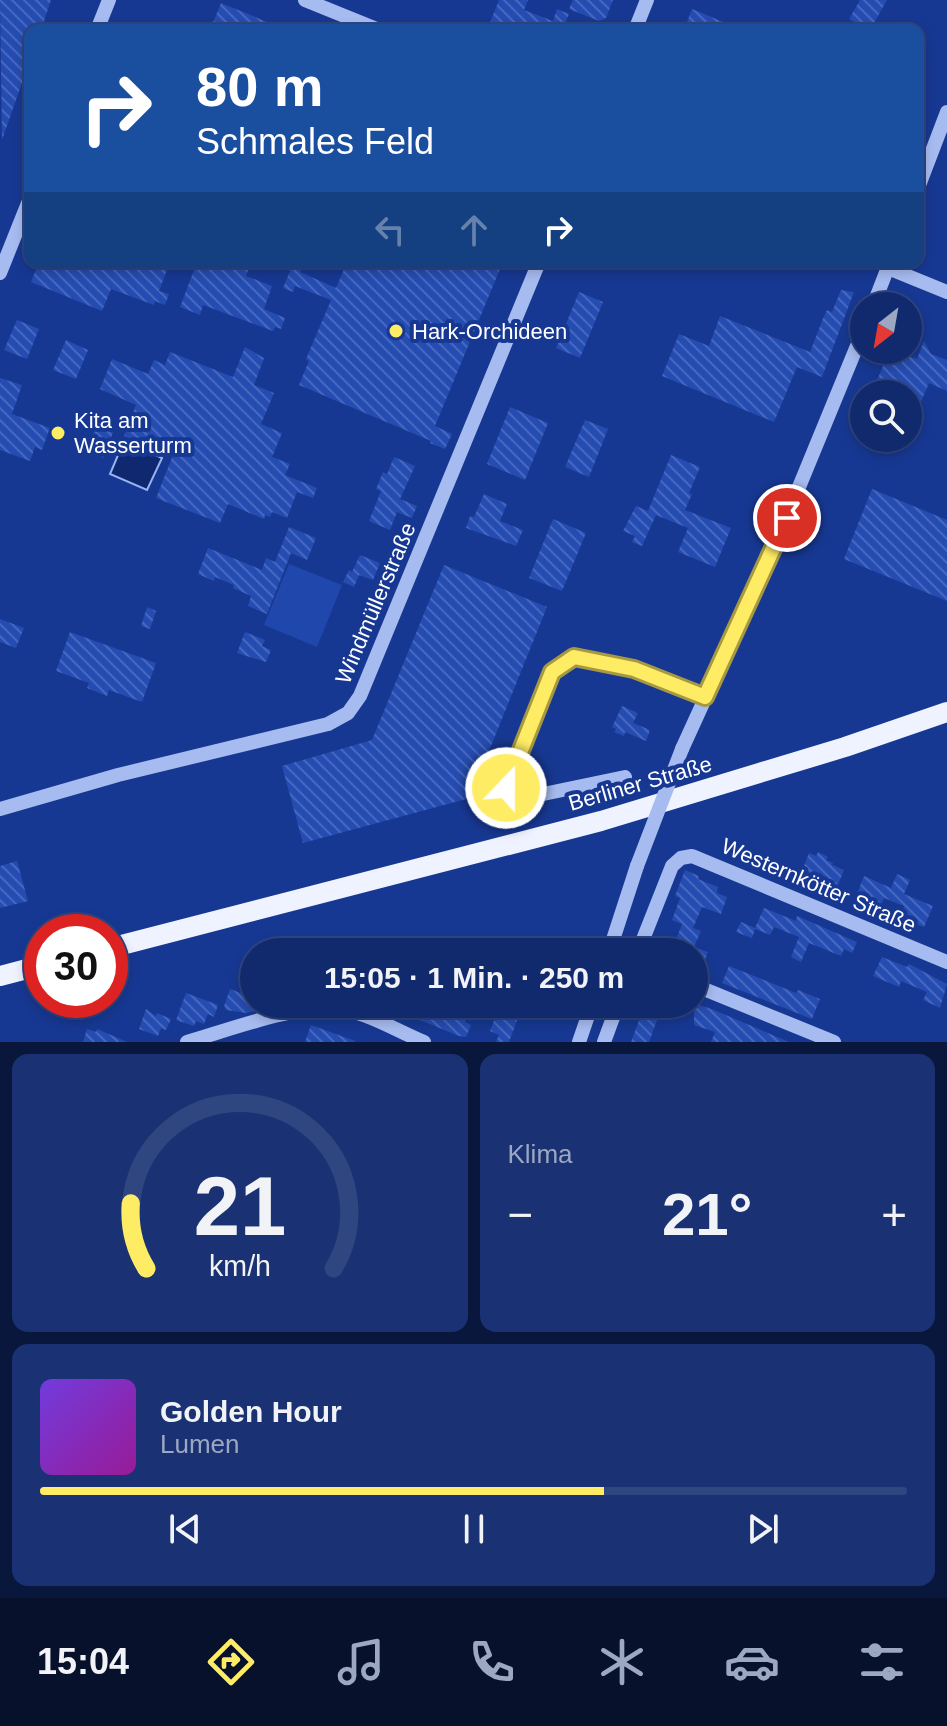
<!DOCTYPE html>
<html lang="de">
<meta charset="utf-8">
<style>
:root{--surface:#112a6e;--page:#1a3273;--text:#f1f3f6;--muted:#9ca7c2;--line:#304681;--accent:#ffec65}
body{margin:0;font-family:Helvetica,sans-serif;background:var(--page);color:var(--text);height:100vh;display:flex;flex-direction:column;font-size:30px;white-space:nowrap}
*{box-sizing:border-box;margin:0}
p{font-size:26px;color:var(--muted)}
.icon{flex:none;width:44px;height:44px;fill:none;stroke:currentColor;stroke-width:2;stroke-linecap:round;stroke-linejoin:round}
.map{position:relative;height:1042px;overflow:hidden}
.sheet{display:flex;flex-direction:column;gap:12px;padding:12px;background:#09173c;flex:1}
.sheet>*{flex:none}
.banner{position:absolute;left:24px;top:24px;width:900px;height:244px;border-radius:16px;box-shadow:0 4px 12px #0003,0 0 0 2px var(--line);background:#1a4fa0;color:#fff;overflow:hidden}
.needle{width:52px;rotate:211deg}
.tools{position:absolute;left:850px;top:292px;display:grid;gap:16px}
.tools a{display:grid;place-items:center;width:72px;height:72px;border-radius:50%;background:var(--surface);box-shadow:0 4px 12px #0003,0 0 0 2px var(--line);font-size:40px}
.speed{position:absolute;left:24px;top:914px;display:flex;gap:16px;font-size:40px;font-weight:700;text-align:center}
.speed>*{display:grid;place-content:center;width:104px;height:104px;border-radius:50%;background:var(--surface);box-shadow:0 4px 12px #0003,0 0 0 2px var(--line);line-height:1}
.speed .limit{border:12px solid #d22;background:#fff;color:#111}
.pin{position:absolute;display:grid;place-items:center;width:68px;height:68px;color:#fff;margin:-34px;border:4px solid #fff;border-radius:50%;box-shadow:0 2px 8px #0007}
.me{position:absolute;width:88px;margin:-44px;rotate:22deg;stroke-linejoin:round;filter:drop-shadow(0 0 6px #0008)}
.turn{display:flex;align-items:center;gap:28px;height:168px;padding:0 40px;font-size:36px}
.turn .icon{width:104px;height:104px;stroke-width:2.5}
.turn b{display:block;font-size:56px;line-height:68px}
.lanes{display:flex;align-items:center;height:76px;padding:0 40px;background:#0003;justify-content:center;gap:40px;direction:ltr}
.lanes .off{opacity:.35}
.big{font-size:60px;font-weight:700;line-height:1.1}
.sheet .widget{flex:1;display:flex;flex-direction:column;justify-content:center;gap:12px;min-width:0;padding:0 28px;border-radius:16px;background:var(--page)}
.sheet .dial{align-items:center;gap:0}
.dial svg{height:208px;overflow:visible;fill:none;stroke:var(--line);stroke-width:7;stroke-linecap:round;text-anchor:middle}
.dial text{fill:var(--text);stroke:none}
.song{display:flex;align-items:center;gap:24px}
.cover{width:96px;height:96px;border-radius:12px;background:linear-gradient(135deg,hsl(260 70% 55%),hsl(300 70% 35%))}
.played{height:8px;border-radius:4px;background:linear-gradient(90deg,var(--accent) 65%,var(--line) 65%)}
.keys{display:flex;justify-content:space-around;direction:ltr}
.heat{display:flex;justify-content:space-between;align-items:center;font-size:44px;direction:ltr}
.sheet .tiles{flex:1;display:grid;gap:12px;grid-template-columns:1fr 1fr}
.widget:last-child{grid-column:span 2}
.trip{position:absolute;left:240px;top:938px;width:468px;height:80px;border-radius:40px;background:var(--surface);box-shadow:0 4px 12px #0003,0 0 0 2px var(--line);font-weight:700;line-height:80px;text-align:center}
.menu{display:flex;height:128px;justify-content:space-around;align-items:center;background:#07112c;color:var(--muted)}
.menu .icon{width:56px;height:56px}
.menu .selected{color:var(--accent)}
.menu b{font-size:36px;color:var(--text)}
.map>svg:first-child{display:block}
.park{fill:#1f47ac}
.water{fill:#0f286f;stroke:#98b3f3;stroke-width:2}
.building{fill:url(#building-back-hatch)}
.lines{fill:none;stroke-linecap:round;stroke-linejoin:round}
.minor{stroke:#a6bbf0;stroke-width:14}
.major{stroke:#eff3ff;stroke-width:20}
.minor-bridge{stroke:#a6bbf0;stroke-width:14}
.route-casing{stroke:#a69942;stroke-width:20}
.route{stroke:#ffec65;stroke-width:14}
.poi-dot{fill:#ffec65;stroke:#173892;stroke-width:3}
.labels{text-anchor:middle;stroke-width:8;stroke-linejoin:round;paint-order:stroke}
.poi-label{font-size:22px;fill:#fff;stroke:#173892;text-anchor:start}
.street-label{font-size:22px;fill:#fff;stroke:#173892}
</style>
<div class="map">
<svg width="947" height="1042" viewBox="0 0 947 1042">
<defs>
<pattern id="building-back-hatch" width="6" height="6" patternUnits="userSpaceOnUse" patternTransform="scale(2)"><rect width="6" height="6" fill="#254cb1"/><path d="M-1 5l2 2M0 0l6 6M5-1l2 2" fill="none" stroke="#4667bd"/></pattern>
</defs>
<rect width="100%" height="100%" fill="#173892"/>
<path class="park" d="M289 564 342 585 317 647 264 625Z"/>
<path class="water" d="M124 441 162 458 147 490 110 474Z"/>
<g class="building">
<path d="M0 0H51L41 30H30V60L2 140Z"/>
<path d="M499 0H528L524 10 553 21 557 9 569 14 564 26 573 30H502L489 25Z"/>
<path d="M573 0H613L606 18 599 21 569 9Z"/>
<path d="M860 0H887L870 30 849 19Z"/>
<path d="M221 3 287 30H210Z"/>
<path d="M692 9 743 30H684Z"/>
<path d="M39 262H170L159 291 169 294 165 305 155 301 154 305 111 289 102 311 31 282Z"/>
<path d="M197 262H251L246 276 272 286 264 309 285 318 281 329 275 327 273 331 203 305 200 315 180 307Z"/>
<path d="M275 262H304L300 272 336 288 347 262H483L500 269 435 426 452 434 445 449 430 443 431 441 299 385 309 361 306 359 331 300 295 286 293 292 283 288 290 271Z"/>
<path d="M841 290 854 292 822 377 797 367 774 422 662 376 679 334 709 346 720 316 810 352 824 316 827 310 832 312Z"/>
<path d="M579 292 603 302 580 358 556 348Z"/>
<path d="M17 320 39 329 27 359 4 350Z"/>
<path d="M66 340 88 350 76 379 53 370Z"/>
<path d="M924 341 931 354 947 360V391L929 383 908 432V394H871L890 350 917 359Z"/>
<path d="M245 347 264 358 254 385 274 393 261 424 282 433 272 457 290 464 285 475 317 488 313 498 297 492 287 518 272 512 270 517 265 515 264 519 228 504 220 523 156 498 173 455 124 436 136 405 100 389 112 359 148 374 154 360 165 365 170 352 233 377Z"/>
<path d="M0 378 22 385 12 414 50 428 42 450 35 447 30 461 0 450Z"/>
<path d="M510 407 548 423 525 480 487 464Z"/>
<path d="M585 420 608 429 589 477 565 467Z"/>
<path d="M96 426 113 432 104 458 87 452Z"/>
<path d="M671 455 700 467 689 493 692 494 685 510 731 528 715 567 678 552 688 528 656 515 642 546 632 542 635 536 623 531 636 506 648 511Z"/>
<path d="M394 457 415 466 400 499 417 506 412 518 397 512 390 530 369 521 381 491 376 489 383 472 387 474Z"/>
<path d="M872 489 947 520V601L844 559Z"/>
<path d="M484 494 507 504 500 521 523 530 516 546 466 528 470 516 474 517Z"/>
<path d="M553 519 586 533 562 591 529 578Z"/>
<path d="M289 527 316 538 307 560 291 553 267 614 248 606 251 596 233 588 234 585 215 577 214 581 198 574 208 548 262 570 266 558 275 562Z"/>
<path d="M360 555 380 563 373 580 359 575 354 587 343 582 349 570 352 572Z"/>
<path d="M444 565 547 607 470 798 303 843 282 766 372 740Z"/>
<path d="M147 607 156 611 150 629 141 626Z"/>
<path d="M0 619 24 628 16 648 0 642Z"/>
<path d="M70 632 156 663 142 702 109 690 107 696 87 688 89 683 56 671Z"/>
<path d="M245 632 265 640 262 646 271 650 266 662 237 653Z"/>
<path d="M622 706 638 713 633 723 650 730 646 741 625 732 624 736 614 732 616 729 612 727Z"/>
<path d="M818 852 828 857 826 860 833 863 832 865 844 870 837 887 801 874 809 853 816 856Z"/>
<path d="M17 861 28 901 0 908V866Z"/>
<path d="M685 870 699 876 698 879 718 887 717 893 727 897 721 914 702 907 693 928 701 931 694 947 708 952 699 976 694 975V948L692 952 672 950 682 924 672 920 680 898 675 896Z"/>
<path d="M897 874 910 880 904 894 933 906 924 927 912 923 910 928 897 923 904 906 884 898 877 914 853 904 864 876 891 888Z"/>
<path d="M764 908 796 921 797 916 857 942 852 953 844 949 841 956 809 943 801 962 791 957 799 937 774 927 770 935 755 929 752 938 736 932 741 922 755 928Z"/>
<path d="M882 957 907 967 909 964 947 984 940 1008 923 1000 927 992 901 981 899 987 873 976Z"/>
<path d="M729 966 796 993 798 990 820 999 812 1019 722 983Z"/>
<path d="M230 989 254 998V1004H261L259 1010 246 1013 226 1010 224 1006Z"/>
<path d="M186 993 218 1005 214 1017 208 1014 204 1024 196 1021 194 1026 176 1020Z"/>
<path d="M694 1003 714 1010 789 1042H711L715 1032 694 1025Z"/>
<path d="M381 1004H443L468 1014 465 1022 471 1025 466 1037 459 1036Z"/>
<path d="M500 1004 521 1010 509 1042H496L499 1035 490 1031Z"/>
<path d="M645 1004H663L649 1042H631Z"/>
<path d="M146 1009 156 1016 157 1013 171 1019 166 1030 161 1028 158 1036 139 1029Z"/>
<path d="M311 1025 355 1041V1042H305Z"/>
<path d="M87 1029 96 1032 97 1029 127 1042H83Z"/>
</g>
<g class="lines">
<g class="minor">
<path d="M305 0 379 30"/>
<path d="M97 30 109 0"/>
<path d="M635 30 647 0"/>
<path d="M918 188 947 112"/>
<path d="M888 268 947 292"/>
<path d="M0 273 30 198"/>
<path d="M873 306 890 262"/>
<path d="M682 749 776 543 864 329"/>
<path d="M625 777 529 797 506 788 552 672 574 657 634 669 705 697"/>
<path d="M0 809 118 775 328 724 348 713 360 696 539 262"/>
<path d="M609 952 637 866"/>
<path d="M638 952 672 866 681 858 692 856 947 962"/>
<path d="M694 985 834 1042"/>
<path d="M187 1042C225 1031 293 1006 331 1008 362 1009 395 1030 424 1042"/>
<path d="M579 1042 592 1004"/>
<path d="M604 1042 618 1004"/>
</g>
<g class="major">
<path d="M110 948 601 821 845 747 947 712"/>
<path d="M0 976 42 965"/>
</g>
<path class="minor-bridge" d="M637 866 682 749"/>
</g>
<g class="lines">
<g class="route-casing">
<path id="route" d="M506 788 552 672 574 657 634 669 705 697 787 518"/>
</g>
<use href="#route" class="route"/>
</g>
<g class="poi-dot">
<circle cx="396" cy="331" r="8"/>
<circle cx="58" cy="433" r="8"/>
</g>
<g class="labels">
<g class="poi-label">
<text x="412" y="339">Hark-Orchideen</text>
<text x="74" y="428">Kita am<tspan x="74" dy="25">Wasserturm</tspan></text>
</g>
<g class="street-label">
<text transform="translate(375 603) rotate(-67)" y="8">Windmüllerstraße</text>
<text transform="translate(640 783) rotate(-16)" y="8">Berliner Straße</text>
<text transform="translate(819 885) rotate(23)" y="8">Westernkötter Straße</text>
</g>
</g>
</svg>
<div class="tools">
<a><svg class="needle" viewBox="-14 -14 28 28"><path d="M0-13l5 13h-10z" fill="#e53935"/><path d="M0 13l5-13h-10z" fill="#9ca7c2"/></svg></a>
<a><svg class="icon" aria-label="search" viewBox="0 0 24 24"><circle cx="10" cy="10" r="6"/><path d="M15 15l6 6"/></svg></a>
</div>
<div class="speed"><div class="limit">30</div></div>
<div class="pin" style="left:787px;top:518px;background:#d93025"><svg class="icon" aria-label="arrive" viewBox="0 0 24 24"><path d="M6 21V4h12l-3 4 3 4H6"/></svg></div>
<svg class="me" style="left:506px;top:788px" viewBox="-20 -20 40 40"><circle r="17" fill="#ffec65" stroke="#fff" stroke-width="3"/><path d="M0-11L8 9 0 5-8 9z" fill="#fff"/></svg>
<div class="trip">15:05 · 1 Min. · 250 m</div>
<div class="banner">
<div class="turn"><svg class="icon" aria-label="right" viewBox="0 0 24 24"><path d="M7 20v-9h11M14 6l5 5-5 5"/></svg><div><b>80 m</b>Schmales Feld</div></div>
<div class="lanes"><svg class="icon off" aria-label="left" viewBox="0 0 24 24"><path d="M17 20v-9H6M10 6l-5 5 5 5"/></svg><svg class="icon off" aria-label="ahead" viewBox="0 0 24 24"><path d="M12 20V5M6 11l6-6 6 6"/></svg><svg class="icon" aria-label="right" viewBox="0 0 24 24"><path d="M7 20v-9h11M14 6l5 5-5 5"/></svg></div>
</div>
</div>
<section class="sheet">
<div class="tiles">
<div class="widget dial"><svg viewBox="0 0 100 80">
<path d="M14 69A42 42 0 1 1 86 69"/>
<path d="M14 69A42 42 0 0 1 8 44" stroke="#ffec65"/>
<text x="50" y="56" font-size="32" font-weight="700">21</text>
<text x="50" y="72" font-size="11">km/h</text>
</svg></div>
<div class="widget"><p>Klima</p>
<div class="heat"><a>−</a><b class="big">21°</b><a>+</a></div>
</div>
<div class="widget">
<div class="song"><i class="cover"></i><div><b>Golden Hour</b><p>Lumen</p></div></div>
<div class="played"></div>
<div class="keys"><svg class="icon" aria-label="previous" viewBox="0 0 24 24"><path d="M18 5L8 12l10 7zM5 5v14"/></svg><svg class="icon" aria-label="pause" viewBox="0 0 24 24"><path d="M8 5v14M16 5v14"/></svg><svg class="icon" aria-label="next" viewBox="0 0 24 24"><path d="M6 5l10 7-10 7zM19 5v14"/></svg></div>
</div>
</div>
</section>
<nav class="menu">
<b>15:04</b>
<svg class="icon selected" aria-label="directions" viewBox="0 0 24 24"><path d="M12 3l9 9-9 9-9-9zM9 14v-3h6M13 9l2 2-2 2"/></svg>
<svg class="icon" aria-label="music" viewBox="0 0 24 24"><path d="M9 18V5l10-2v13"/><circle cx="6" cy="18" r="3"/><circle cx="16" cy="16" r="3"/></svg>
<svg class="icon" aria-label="phone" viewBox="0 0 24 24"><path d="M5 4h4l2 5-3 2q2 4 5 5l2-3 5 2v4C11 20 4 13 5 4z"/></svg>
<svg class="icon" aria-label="climate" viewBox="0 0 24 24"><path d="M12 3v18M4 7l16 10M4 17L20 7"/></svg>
<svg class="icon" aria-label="car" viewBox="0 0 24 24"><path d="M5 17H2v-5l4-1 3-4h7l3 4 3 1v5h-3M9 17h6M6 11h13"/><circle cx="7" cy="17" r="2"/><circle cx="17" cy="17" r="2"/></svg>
<svg class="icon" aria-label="filters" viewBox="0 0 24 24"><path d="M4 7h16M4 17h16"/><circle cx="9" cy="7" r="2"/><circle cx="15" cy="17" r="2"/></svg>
</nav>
